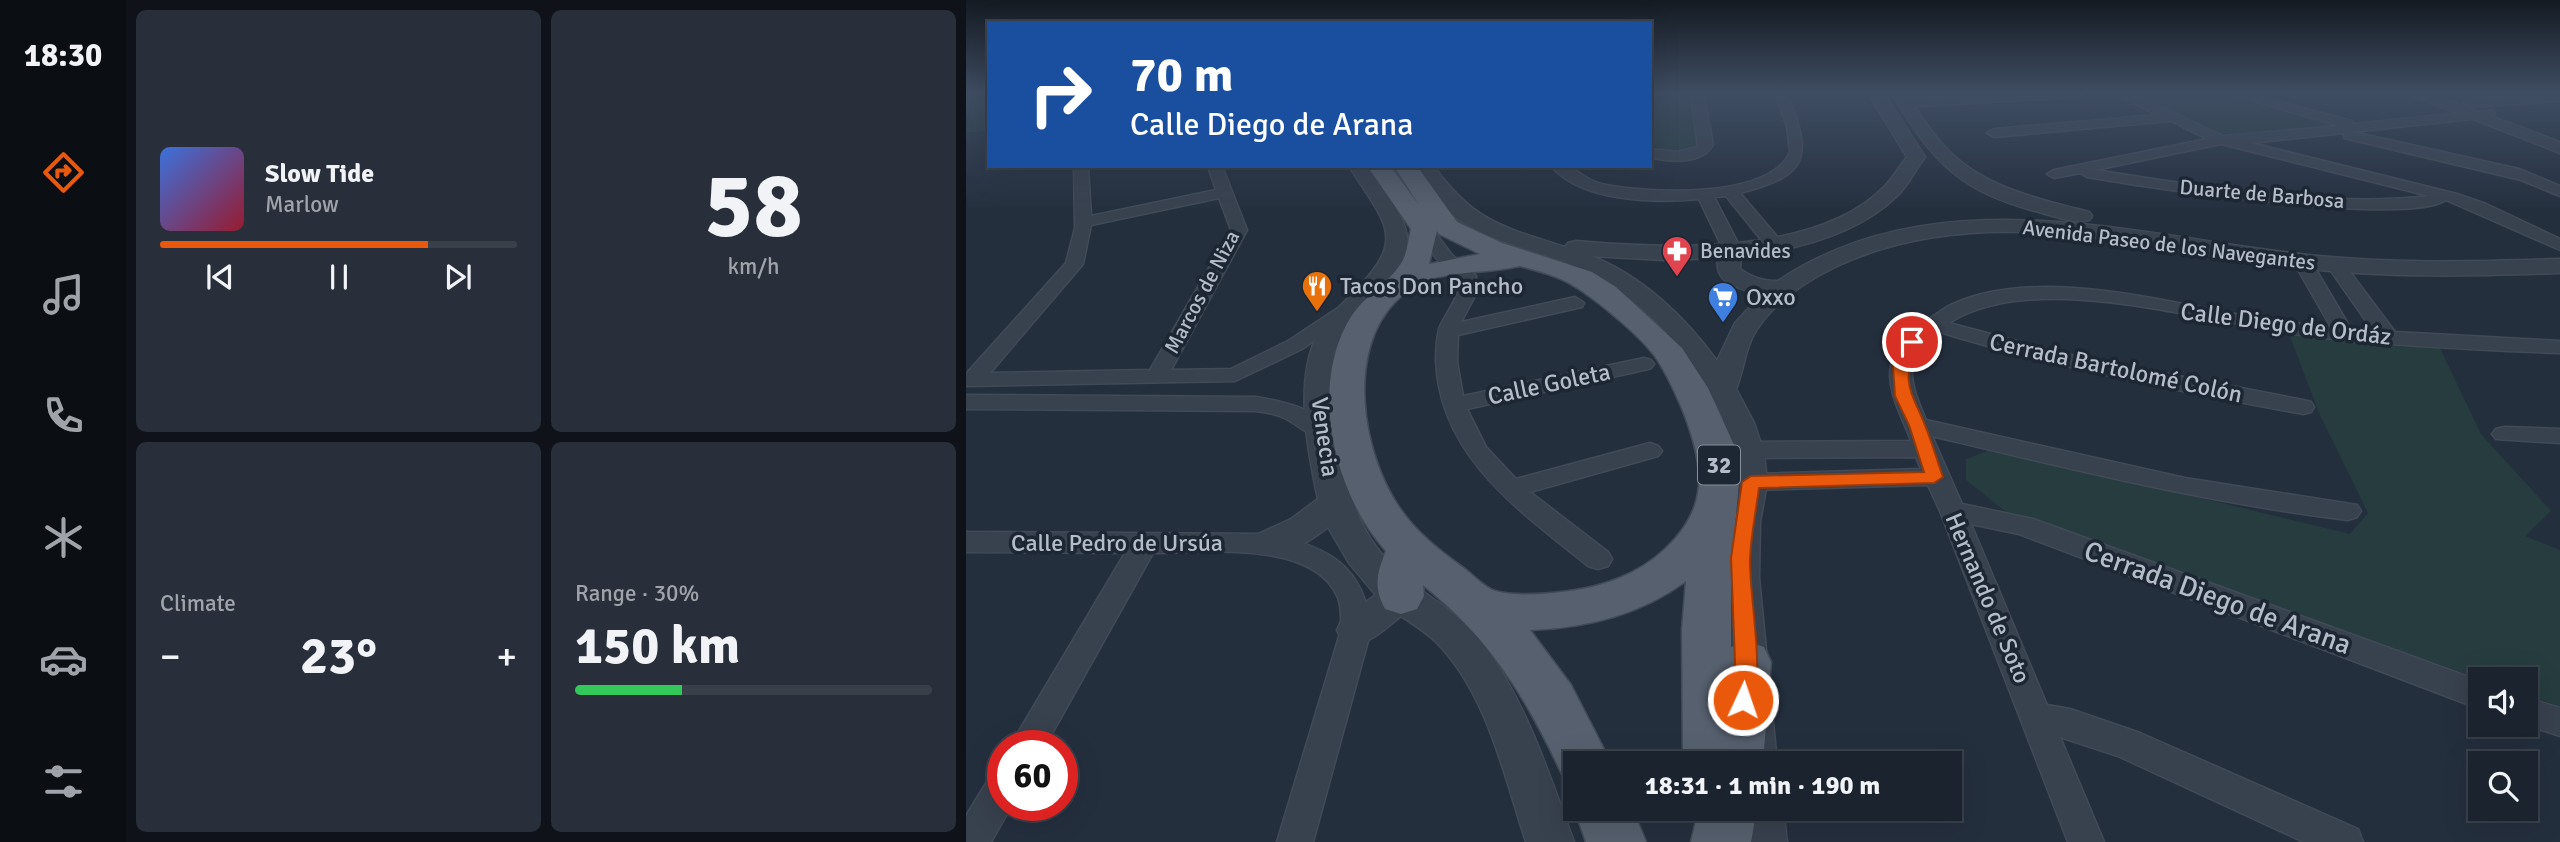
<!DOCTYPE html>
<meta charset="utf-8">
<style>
:root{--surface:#1b232e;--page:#282f3a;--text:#f1f3f6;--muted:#a0a4aa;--line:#39404a;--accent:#ea580c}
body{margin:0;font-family:Signika,sans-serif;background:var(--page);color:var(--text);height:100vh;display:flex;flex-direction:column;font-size:26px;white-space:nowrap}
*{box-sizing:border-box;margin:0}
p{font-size:23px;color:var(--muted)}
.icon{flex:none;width:38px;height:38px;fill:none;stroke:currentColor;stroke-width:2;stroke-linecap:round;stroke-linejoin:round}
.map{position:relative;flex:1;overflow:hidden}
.panel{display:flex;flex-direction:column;gap:10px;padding:10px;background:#0f1319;width:840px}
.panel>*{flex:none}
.banner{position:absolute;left:21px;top:21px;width:665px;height:147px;border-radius:0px;box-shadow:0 7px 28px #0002,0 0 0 2px var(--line);background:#1a4fa0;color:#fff;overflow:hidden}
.controls{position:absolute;left:1502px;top:667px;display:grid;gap:14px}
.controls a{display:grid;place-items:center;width:70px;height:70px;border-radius:0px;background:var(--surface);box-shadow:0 7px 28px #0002,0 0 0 2px var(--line);font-size:35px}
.speed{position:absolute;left:21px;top:730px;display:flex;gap:14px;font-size:35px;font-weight:700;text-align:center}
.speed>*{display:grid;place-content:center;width:91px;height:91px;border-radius:50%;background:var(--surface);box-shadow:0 7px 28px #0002,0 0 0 2px var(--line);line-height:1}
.speed .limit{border:10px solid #d22;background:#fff;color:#111}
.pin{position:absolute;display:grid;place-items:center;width:60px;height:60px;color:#fff;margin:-30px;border:4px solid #fff;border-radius:50%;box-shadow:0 2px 7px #0007}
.me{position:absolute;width:77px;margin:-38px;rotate:3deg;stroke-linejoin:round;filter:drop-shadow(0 0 5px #0008)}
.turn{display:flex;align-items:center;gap:24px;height:147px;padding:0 28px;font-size:32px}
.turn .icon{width:91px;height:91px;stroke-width:2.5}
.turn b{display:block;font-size:49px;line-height:60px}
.big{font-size:52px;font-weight:700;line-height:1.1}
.panel .widget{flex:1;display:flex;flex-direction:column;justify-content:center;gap:10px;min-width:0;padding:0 24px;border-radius:10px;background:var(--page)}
.panel .dial{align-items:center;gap:0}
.dial b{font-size:91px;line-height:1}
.song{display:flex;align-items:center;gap:21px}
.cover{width:84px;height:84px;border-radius:10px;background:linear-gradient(135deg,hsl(220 70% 55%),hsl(350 70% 35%))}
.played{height:7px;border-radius:4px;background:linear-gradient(90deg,var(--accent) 75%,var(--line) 75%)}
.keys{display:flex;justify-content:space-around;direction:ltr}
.heat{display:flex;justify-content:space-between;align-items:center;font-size:38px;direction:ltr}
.charge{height:10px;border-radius:5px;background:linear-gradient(90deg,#34c759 30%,var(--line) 0)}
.panel .tiles{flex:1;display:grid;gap:10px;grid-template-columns:repeat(2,1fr)}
.trip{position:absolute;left:597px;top:751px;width:399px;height:70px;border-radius:0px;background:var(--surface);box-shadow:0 7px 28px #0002,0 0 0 2px var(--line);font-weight:700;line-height:70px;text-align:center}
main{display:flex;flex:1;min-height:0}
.tabs{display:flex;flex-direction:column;width:126px;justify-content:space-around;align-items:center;background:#0b0e12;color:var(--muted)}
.tabs .icon{width:49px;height:49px}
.tabs .current{color:var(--accent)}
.tabs b{font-size:32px;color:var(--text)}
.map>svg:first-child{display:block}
.green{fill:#263c3f}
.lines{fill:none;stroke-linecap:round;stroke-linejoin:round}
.minor-casing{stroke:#414a57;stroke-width:3}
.tertiary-casing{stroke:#414a57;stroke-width:3}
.primary-casing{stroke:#414a57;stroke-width:3}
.minor{fill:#38414e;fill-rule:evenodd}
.tertiary{fill:#38414e;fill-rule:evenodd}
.primary{fill:#56606e;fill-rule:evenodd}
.route{fill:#ea580c;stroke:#983908;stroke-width:2}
.labels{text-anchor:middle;stroke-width:7;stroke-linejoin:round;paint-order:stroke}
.far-street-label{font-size:21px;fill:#b4bcc9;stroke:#1d2633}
.far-poi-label{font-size:21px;fill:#b4bcc9;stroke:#1d2633;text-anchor:start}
.shield{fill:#1d2633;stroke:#878f9c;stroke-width:2}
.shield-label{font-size:23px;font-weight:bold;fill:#b4bcc9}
.poi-label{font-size:24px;fill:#b4bcc9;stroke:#1d2633;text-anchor:start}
.street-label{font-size:24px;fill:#b4bcc9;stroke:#1d2633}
.near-street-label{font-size:28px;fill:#b4bcc9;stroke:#1d2633}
</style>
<main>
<nav class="tabs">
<b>18:30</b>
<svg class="icon current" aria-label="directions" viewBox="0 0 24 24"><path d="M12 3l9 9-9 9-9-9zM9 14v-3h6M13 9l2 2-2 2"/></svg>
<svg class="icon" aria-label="music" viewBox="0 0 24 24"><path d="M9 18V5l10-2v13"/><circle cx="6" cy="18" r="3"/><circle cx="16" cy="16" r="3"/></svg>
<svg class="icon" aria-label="phone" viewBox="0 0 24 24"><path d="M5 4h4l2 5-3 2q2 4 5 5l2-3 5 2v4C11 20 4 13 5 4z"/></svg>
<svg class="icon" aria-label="climate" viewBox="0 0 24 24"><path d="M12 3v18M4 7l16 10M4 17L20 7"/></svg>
<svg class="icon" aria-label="car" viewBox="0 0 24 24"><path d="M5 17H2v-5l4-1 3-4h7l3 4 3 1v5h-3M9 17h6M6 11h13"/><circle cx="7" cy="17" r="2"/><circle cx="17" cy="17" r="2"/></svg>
<svg class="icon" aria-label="filters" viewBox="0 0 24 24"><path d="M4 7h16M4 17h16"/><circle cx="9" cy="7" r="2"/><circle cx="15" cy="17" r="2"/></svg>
</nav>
<section class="panel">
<div class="tiles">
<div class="widget">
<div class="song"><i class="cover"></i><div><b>Slow Tide</b><p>Marlow</p></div></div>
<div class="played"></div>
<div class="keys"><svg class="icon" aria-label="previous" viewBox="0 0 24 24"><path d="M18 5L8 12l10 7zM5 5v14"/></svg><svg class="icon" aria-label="pause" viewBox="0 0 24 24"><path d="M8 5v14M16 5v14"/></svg><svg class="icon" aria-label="next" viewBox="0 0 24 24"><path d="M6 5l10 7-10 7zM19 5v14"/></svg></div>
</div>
<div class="widget dial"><b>58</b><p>km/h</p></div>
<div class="widget"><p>Climate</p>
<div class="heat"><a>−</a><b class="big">23°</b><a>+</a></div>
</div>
<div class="widget"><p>Range · 30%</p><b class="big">150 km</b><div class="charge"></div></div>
</div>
</section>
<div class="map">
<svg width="1594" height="842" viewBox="0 0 1594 842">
<rect width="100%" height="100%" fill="#242f3e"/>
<g class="green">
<path d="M0 93H23V130L0 133 4 113H0Z"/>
<path d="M684 93H724L732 149 697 153 684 143Z"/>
<path d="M1164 93H1260L1369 127 1255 134Z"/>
<path d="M1322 331 1472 344 1515 434 1585 511 1559 536 1594 550V707L1559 694V679H1515L1040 512 1000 480V459L1025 450 1107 467 1384 534 1402 513 1353 413Z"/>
</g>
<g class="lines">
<g class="minor-casing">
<g id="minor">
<path d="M725 93H737L747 144C738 165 702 162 684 157V149L712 152 732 147Z"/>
<path d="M809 93H821C846 156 845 175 774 193L813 239 815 243 813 247H801L760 196 748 197 775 249 766 254 757 249 733 199C690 203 615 202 585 166 589 166 597 165 601 166 615 172 620 181 640 185 682 193 803 200 824 152L821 126Z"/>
<path d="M1041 93H1118L1112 97 938 107 932 103 938 99Z"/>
<path d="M1148 93H1165L1257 136 1373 126 1260 93H1281L1386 121 1387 124 1527 110 1529 113 1523 117 1387 132 1553 169 1594 186V196L1555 180 1378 138V133L1285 143 1491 194 1520 204 1594 239V250L1480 200C1440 227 1179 187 1121 177L1114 173 1088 178 1081 174 1088 170 1241 139 1205 121 1028 137 1021 133 1028 129 1191 115ZM1255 144 1463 196C1361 208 1231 186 1129 170Z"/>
<path d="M1593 93 1594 101 1503 107 1497 103 1503 99Z"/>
<path d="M108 166H122L125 216 250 190 242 166H256L281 230 205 370 265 369 322 341 375 306 382 304 392 310 336 349 269 381 0 386V374L100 263 109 228ZM253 198 265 230 184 370 24 373 117 264 125 225Z"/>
<path d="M458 224 464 226 486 255 510 276V294L495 322 609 297 618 303 616 307 492 335 491 362 497 396 678 358 685 360 688 364 685 368 678 370 501 409 520 447 550 479 684 443 692 446 696 451 692 456 564 492 642 552 646 559 642 566 632 569 622 566C554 511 473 456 470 360 470 350 471 338 473 329 477 317 501 287 492 276 488 272 482 271 478 267 467 256 459 242 450 229Z"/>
<path d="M1336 256 1345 261 1385 329 1407 331 1360 264 1363 260H1375L1429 332 1594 341V353C1512 350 1430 346 1349 337 1249 326 1071 266 983 323L1104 355 1337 400 1345 402 1348 407 1345 412 1337 414C1214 391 1090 368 970 331 934 358 945 385 960 420L1219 478 1391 505 1395 511 1391 517 1382 520C1241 503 1104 469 966 436L996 504 1067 519 1514 681V709L1053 534 1005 524 1081 705 1104 709 1174 733 1392 829 1397 842H1338L1152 756 1094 737 1138 842H1102L974 511 962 485 785 490 776 488 773 482 776 476 785 474 955 469 950 457 781 458 773 455 769 450 773 445 781 442 945 441C937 418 920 391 925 365 928 346 948 326 964 318 972 314 979 307 987 304 1068 267 1191 300 1275 315 1305 320 1335 324 1365 327L1327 261Z"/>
<path d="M0 395 290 397C315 401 353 409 369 432L365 437C347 442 334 425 318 418 309 414 300 412 290 411L0 409Z"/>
<path d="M1538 427 1594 429V443L1530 439 1526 434 1530 429Z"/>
<path d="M0 532 302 534C361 546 399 565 405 630L347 842H311L375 630C375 619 376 608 372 598 348 539 237 553 187 553L79 746H44L159 553 0 552Z"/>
<path d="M1559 697 1594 708V736L1557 724Z"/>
<path d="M37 771V805H46L25 842H0V816L25 775Z"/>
</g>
</g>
<g class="tertiary-casing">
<g id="tertiary">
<path d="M902 93H918L959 157 956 161C948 172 941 187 931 196 891 235 829 250 775 256L774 269C787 278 797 281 812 281 968 176 1162 234 1334 254 1420 264 1507 262 1594 259V273C1507 276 1420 278 1334 268 1182 250 1016 197 869 267 840 281 809 302 791 329 779 347 778 370 770 389L788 423 798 453 801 483 794 522 793 578 811 763H767C762 701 756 639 757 577 757 556 757 534 761 514 763 504 768 493 769 483 772 403 697 312 629 276 583 250 526 247 484 213 469 200 459 182 449 166H468C506 221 539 228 599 247L602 243 610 241C699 249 850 256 918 187 927 178 933 167 941 157ZM625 256 698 260 752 258C747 284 776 290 796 294L769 323 751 361C719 317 676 276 625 256Z"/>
<path d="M925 93H940C952 111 963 130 978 146 1015 187 1072 199 1123 212L1126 216 1123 220C1109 224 1091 217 1076 213 992 191 969 164 925 93Z"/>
<path d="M1440 93H1463L1594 142V153Z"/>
<path d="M383 166H402C438 221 465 242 410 298 398 310 383 322 376 338 357 380 372 431 380 474 388 522 414 562 455 590 481 609 503 623 521 649 562 707 584 777 608 842H560C538 775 521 693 470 642 460 632 447 624 435 616 416 631 401 649 376 641L371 630 376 619 410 595 383 563 362 527C343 542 314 560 290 553L284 544 290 535 325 519 352 499C342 453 329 385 349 340 356 324 369 311 382 298 442 239 423 229 383 166Z"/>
<path d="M771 808H817L821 842H773Z"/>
</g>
</g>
<g class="primary-casing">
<g id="primary">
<path d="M401 166H424L453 205 428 166H451L491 222 536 243 626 272 650 287 716 348 742 388 769 447 774 470 765 573V647L780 641 798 647 805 662 797 763H717L716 629 720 581C674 615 620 628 564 630L605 685 645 763H609V785L599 781C563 702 526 640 457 585L458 596 451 609 435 614 419 609C407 587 411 572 420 551 368 493 341 385 386 315 399 296 421 284 434 265 441 255 442 241 445 229ZM471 231 473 234 514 254 463 264ZM554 266C572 271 592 276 608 286 631 300 672 334 688 355 700 372 709 392 717 411 738 465 745 507 698 550 672 574 637 587 603 591 580 594 551 597 529 591 519 588 508 576 499 569 474 551 448 531 431 504 396 450 380 351 430 301 436 296 443 287 450 284 483 270 520 274 554 266Z"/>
<path d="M609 806V808H666L680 842H620L608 808Z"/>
<path d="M733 808H791L785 842H725Z"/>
</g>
</g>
<use href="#minor" class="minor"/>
<use href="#tertiary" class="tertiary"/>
<use href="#primary" class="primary"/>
</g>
<linearGradient id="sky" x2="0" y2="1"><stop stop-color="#141a22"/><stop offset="0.44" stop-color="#3f4d63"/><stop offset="1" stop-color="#3f4d63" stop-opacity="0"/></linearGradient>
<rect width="1594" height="211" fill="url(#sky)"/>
<path class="route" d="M946 338 953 342C934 382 944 388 959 425 966 442 971 460 977 477L968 483 793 488C790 511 785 535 784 559 783 595 800 677 785 706L777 709 769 706 766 700 769 662 765 558 776 482 785 476 958 472 943 425 929 396 927 366 939 342Z"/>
<defs>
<g id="pharmacy-pin" transform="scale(1.575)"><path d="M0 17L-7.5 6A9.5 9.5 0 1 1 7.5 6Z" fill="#e0444e" stroke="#1d2633"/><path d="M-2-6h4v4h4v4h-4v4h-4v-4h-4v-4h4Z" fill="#fff"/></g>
<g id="restaurant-pin" transform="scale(1.575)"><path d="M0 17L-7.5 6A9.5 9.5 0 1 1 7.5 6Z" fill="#e8710a" stroke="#1d2633"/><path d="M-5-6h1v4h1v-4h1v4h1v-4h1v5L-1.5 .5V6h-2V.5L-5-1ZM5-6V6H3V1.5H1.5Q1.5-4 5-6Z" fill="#fff"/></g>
<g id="supermarket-pin" transform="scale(1.575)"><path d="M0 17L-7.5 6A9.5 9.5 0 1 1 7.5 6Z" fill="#3f7fe0" stroke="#1d2633"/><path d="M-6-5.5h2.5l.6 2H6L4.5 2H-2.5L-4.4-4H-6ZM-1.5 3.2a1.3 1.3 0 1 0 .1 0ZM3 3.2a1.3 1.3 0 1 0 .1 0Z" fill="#fff"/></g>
</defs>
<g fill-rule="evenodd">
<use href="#pharmacy-pin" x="711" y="251"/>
<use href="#restaurant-pin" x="351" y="286"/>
<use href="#supermarket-pin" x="757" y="297"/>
</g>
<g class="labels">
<g class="far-street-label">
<text transform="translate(1296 194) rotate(5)" y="7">Duarte de Barbosa</text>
<text transform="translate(1203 245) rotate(7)" y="7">Avenida Paseo de los Navegantes</text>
<text transform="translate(236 292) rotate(-62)" y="7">Marcos de Niza</text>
</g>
<g class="far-poi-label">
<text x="734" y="258">Benavides</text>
</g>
<rect class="shield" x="732" y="445.5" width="42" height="39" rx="5"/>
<g class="shield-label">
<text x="753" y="473">32</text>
</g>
<g class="poi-label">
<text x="374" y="294">Tacos Don Pancho</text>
<text x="780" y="305">Oxxo</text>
</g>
<g class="street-label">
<text transform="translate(1320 324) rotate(7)" y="8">Calle Diego de Ordáz</text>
<text transform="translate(1150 368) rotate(12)" y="8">Cerrada Bartolomé Colón</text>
<text transform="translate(583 384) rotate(-12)" y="8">Calle Goleta</text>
<text transform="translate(359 437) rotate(82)" y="8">Venecia</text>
<text x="151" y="551">Calle Pedro de Ursúa</text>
<text transform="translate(1022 598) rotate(67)" y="8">Hernando de Soto</text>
</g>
<g class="near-street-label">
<text transform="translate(1252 597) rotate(20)" y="10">Cerrada Diego de Arana</text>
</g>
</g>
</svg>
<div class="controls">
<a><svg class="icon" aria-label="sound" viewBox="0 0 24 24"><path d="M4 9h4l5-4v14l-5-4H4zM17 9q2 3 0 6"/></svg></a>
<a><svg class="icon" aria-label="search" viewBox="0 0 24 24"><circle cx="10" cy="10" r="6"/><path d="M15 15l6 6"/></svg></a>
</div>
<div class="speed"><div class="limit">60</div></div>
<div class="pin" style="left:946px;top:342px;background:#d93025"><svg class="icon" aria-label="arrive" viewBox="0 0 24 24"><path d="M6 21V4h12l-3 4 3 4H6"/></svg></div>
<svg class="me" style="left:777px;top:700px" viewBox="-20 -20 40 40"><circle r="17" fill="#ea580c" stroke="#fff" stroke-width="3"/><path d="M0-11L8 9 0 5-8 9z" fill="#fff"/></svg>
<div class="trip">18:31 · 1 min · 190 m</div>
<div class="banner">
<div class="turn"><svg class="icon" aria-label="right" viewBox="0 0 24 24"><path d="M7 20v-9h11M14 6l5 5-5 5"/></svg><div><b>70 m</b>Calle Diego de Arana</div></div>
</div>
</div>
</main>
